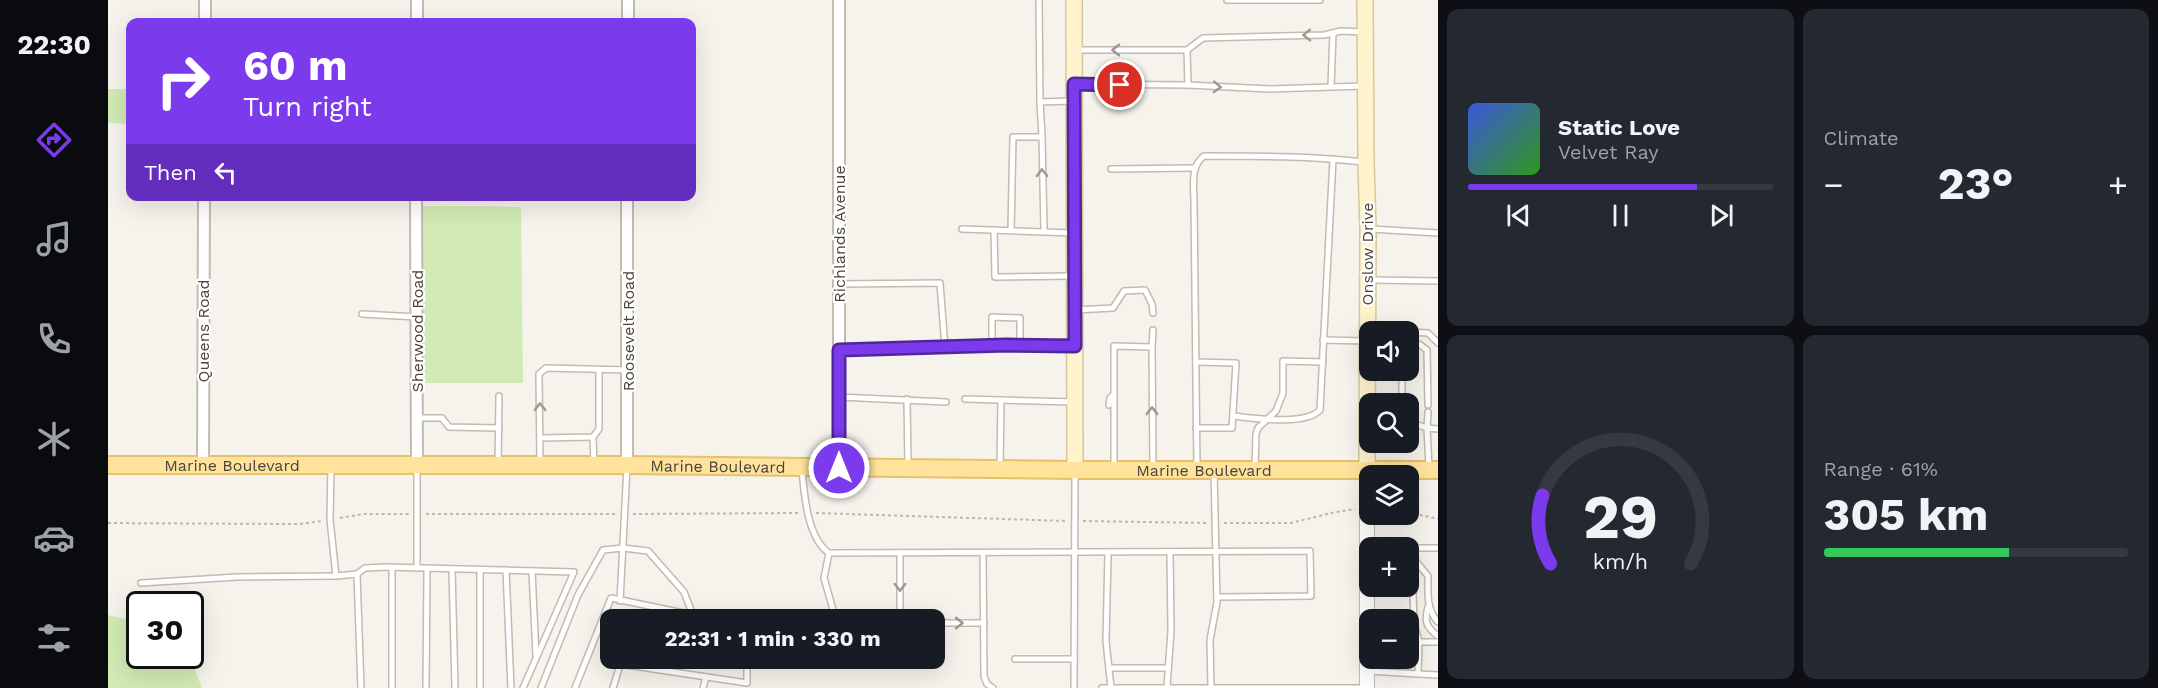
<!DOCTYPE html>
<meta charset="utf-8">
<style>
:root{--surface:#171b24;--page:#242831;--text:#f1f3f6;--muted:#9ea1a6;--line:#363941;--accent:#7c3aed}
body{margin:0;font-family:"Work Sans",sans-serif;background:var(--page);color:var(--text);height:100vh;display:flex;flex-direction:column;font-size:22px;white-space:nowrap}
*{box-sizing:border-box;margin:0}
p{font-size:20px;color:var(--muted)}
.icon{flex:none;width:33px;height:33px;fill:none;stroke:currentColor;stroke-width:2;stroke-linecap:round;stroke-linejoin:round}
.map{position:relative;flex:1;overflow:hidden}
.sheet{display:flex;flex-direction:column;gap:9px;padding:9px;background:#0d0f14;width:720px}
.sheet>*{flex:none}
.guide{position:absolute;left:18px;top:18px;width:570px;height:183px;border-radius:12px;box-shadow:0 6px 24px #0002;background:#7c3aed;color:#fff;overflow:hidden}
.buttons{position:absolute;left:1251px;top:321px;display:grid;gap:12px}
.buttons a{display:grid;place-items:center;width:60px;height:60px;border-radius:12px;background:var(--surface);box-shadow:0 6px 24px #0002;font-size:30px}
.speed{position:absolute;left:18px;top:591px;display:flex;gap:12px;font-size:30px;font-weight:700;text-align:center}
.speed>*{display:grid;place-content:center;width:78px;height:78px;border-radius:50%;background:var(--surface);box-shadow:0 6px 24px #0002;line-height:1}
.speed .limit{border:3px solid #111;border-radius:9px;background:#fff;color:#111}
.pin{position:absolute;display:grid;place-items:center;width:51px;height:51px;color:#fff;margin:-26px;border:3px solid #fff;border-radius:50%;box-shadow:0 2px 6px #0007}
.me{position:absolute;width:66px;margin:-33px;rotate:0deg;stroke-linejoin:round;filter:drop-shadow(0 0 4px #0008)}
.turn{display:flex;align-items:center;gap:21px;height:126px;padding:0 18px;font-size:27px}
.turn .icon{width:78px;height:78px;stroke-width:2.5}
.turn b{display:block;font-size:42px;line-height:51px}
.then{display:flex;align-items:center;height:57px;padding:0 18px;background:#0003;gap:12px;font-size:22px}
.big{font-size:45px;font-weight:700;line-height:1.1}
.sheet .card{flex:1;display:flex;flex-direction:column;justify-content:center;gap:9px;min-width:0;padding:0 21px;border-radius:12px;background:var(--page)}
.sheet .dial{align-items:center;gap:0}
.dial svg{height:156px;overflow:visible;fill:none;stroke:var(--line);stroke-width:7;stroke-linecap:round;text-anchor:middle}
.dial text{fill:var(--text);stroke:none}
.song{display:flex;align-items:center;gap:18px}
.cover{width:72px;height:72px;border-radius:9px;background:linear-gradient(135deg,hsl(230 70% 55%),hsl(110 70% 35%))}
.played{height:6px;border-radius:3px;background:linear-gradient(90deg,var(--accent) 75%,var(--line) 75%)}
.keys{display:flex;justify-content:space-around;direction:ltr}
.heat{display:flex;justify-content:space-between;align-items:center;font-size:33px;direction:ltr}
.charge{height:9px;border-radius:4px;background:linear-gradient(90deg,#34c759 61%,var(--line) 0)}
.sheet .tiles{flex:1;display:grid;gap:9px;grid-template-columns:repeat(2,1fr)}
.trip{position:absolute;left:492px;top:609px;width:345px;height:60px;border-radius:12px;background:var(--surface);box-shadow:0 6px 24px #0002;font-weight:700;line-height:60px;text-align:center}
main{display:flex;flex:1;min-height:0}
.dock{display:flex;flex-direction:column;width:108px;justify-content:space-around;align-items:center;background:#090b0e;color:var(--muted)}
.dock .icon{width:42px;height:42px}
.dock .active{color:var(--accent)}
.dock b{font-size:27px;color:var(--text)}
.map>svg:first-child{display:block}
.green{fill:#d2eab5}
.lines{fill:none;stroke-linecap:round;stroke-linejoin:round}
.service-casing{stroke:#c2bbae;stroke-width:8}
.minor-casing{stroke:#c2bbae;stroke-width:14}
.tertiary-casing{stroke:#c2bbae;stroke-width:16}
.secondary-casing{stroke:#d6c79b;stroke-width:18}
.primary-casing{stroke:#e6c16a;stroke-width:20}
.path{stroke:#c4b79f;stroke-width:2;stroke-dasharray:3 3;stroke-linecap:butt}
.service{stroke:#fff;stroke-width:5}
.minor{stroke:#fff;stroke-width:10}
.tertiary{stroke:#fff;stroke-width:14}
.secondary{stroke:#fff3cd;stroke-width:15}
.primary{stroke:#ffe39c;stroke-width:16}
.oneway{stroke:#9c9892}
.route-casing{stroke:#51269a;stroke-width:15}
.route{stroke:#7c3aed;stroke-width:10}
.labels{text-anchor:middle;stroke-width:4.5;stroke-linejoin:round;paint-order:stroke}
.street-label{font-size:16px;fill:#4b4439;stroke:#fff}
</style>
<main>
<nav class="dock">
<b>22:30</b>
<svg class="icon active" aria-label="directions" viewBox="0 0 24 24"><path d="M12 3l9 9-9 9-9-9zM9 14v-3h6M13 9l2 2-2 2"/></svg>
<svg class="icon" aria-label="music" viewBox="0 0 24 24"><path d="M9 18V5l10-2v13"/><circle cx="6" cy="18" r="3"/><circle cx="16" cy="16" r="3"/></svg>
<svg class="icon" aria-label="phone" viewBox="0 0 24 24"><path d="M5 4h4l2 5-3 2q2 4 5 5l2-3 5 2v4C11 20 4 13 5 4z"/></svg>
<svg class="icon" aria-label="climate" viewBox="0 0 24 24"><path d="M12 3v18M4 7l16 10M4 17L20 7"/></svg>
<svg class="icon" aria-label="car" viewBox="0 0 24 24"><path d="M5 17H2v-5l4-1 3-4h7l3 4 3 1v5h-3M9 17h6M6 11h13"/><circle cx="7" cy="17" r="2"/><circle cx="17" cy="17" r="2"/></svg>
<svg class="icon" aria-label="filters" viewBox="0 0 24 24"><path d="M4 7h16M4 17h16"/><circle cx="9" cy="7" r="2"/><circle cx="15" cy="17" r="2"/></svg>
</nav>
<div class="map">
<svg width="1330" height="688" viewBox="0 0 1330 688">
<rect width="100%" height="100%" fill="#f6f3ec"/>
<g class="green">
<path d="M0 89H22V124L0 123Z"/>
<path d="M330 206 413 207 415 383H309L308 207Z"/>
<path d="M0 615 31 622 32 656H82L94 688H0Z"/>
</g>
<g class="lines">
<g class="service-casing">
<g id="service">
<path d="M931 0 932 102"/>
<path d="M1119 0H1212"/>
<path d="M967 50H1079L1095 38 1216 35 1233 31 1256 32"/>
<path d="M1079 50 1080 85"/>
<path d="M968 84 1080 85 1162 89 1255 86"/>
<path d="M1223 86 1225 33"/>
<path d="M934 137 932 102 965 101"/>
<path d="M1003 169 1086 168"/>
<path d="M854 229 965 233"/>
<path d="M1263 229 1330 233"/>
<path d="M886 230 887 277 965 276"/>
<path d="M903 230 905 137H934L936 231"/>
<path d="M1263 280 1330 281"/>
<path d="M731 284 832 283 837 348"/>
<path d="M968 310 1005 308 1016 291 1037 290 1044 304 1045 313"/>
<path d="M254 314 309 317"/>
<path d="M1300 334 1303 332 1320 333 1330 343"/>
<path d="M1215 340 1258 341"/>
<path d="M1300 341 1311 344 1319 350 1320 405"/>
<path d="M884 346 912 345"/>
<path d="M1044 347 1045 330"/>
<path d="M731 350 884 346V317L912 318V345L965 346"/>
<path d="M1088 362 1128 363 1124 428H1088"/>
<path d="M731 397 838 402"/>
<path d="M799 399 800 466"/>
<path d="M857 399 966 402"/>
<path d="M1294 404V370"/>
<path d="M1001 405 1002 398 1006 394"/>
<path d="M1320 412 1319 428 1321 467"/>
<path d="M1125 416C1146 418 1197 426 1212 410L1225 159"/>
<path d="M309 418H334L341 427 391 428"/>
<path d="M1300 422 1319 428 1330 429"/>
<path d="M485 437 486 464"/>
<path d="M432 438 485 437 491 429V370"/>
<path d="M390 464 391 396"/>
<path d="M432 464 431 374 438 368 519 370"/>
<path d="M223 467 222 520 228 576 249 574 253 688"/>
<path d="M892 467 893 400"/>
<path d="M1006 467V346L1044 347 1045 468"/>
<path d="M309 468V568"/>
<path d="M1089 468 1086 202C1086 186 1082 166 1096 156 1150 156 1203 156 1256 162"/>
<path d="M1147 468 1148 434 1150 428 1168 411 1175 393V361L1215 362"/>
<path d="M694 469C696 493 699 538 721 553L1202 551 1203 596 1109 597"/>
<path d="M721 553 716 578 728 620"/>
<path d="M792 553V615L796 620"/>
<path d="M875 553 876 676 879 684 885 688"/>
<path d="M1000 553 998 641 1003 688"/>
<path d="M1307 560 1320 576C1320 593 1318 609 1330 622"/>
<path d="M284 568V688"/>
<path d="M344 569 347 688"/>
<path d="M398 570 403 688"/>
<path d="M424 571 428 656"/>
<path d="M249 574 257 568 278 567 466 572 415 688"/>
<path d="M33 583 129 577 228 576"/>
<path d="M512 601 519 467"/>
<path d="M1320 607C1316 621 1318 627 1330 636"/>
<path d="M494 621 502 625"/>
<path d="M826 623H876"/>
<path d="M1311 642H1330"/>
<path d="M907 659H966"/>
<path d="M512 664 639 683V658"/>
<path d="M1001 668H1060"/>
<path d="M1261 671 1310 674 1311 642 1306 623 1305 593 1307 548H1330"/>
<path d="M1310 674 1330 675"/>
<path d="M1059 687 1063 631 1062 552"/>
<path d="M1103 687 1102 640 1109 602 1106 471"/>
<path d="M318 688 319 569"/>
<path d="M372 688V570"/>
<path d="M433 688 470 595 495 550 515 548 540 551 576 592 585 615 503 598 467 688"/>
<path d="M505 688 514 658"/>
<path d="M595 688 598 677"/>
<path d="M966 688 967 471"/>
<path d="M994 688H1257"/>
</g>
</g>
<g class="minor-casing">
<g id="minor">
<path d="M731 0V467"/>
<path d="M97 22V0"/>
<path d="M309 22V0"/>
<path d="M520 22V0"/>
<path d="M308 196 309 466"/>
<path d="M519 196V465"/>
<path d="M95 465 96 196"/>
</g>
</g>
<g class="tertiary-casing">
<path id="tertiary" d="M1259 470V688"/>
</g>
<g class="secondary-casing">
<g id="secondary">
<path d="M966 0 967 470"/>
<path d="M1257 0 1258 162 1260 229 1259 470"/>
</g>
</g>
<g class="primary-casing">
<g id="primary">
<path id="s1" d="M0 465H519L967 470H1330"/>
</g>
</g>
<g class="path">
<path d="M1300 512 1330 519"/>
<path d="M708 513 958 521"/>
<path d="M318 514H508"/>
<path d="M525 514 691 513"/>
<path d="M232 518 255 514H301"/>
<path d="M975 521 1099 523"/>
<path d="M0 523 192 524 214 521"/>
<path d="M1116 523H1183L1223 513 1247 509"/>
</g>
<use href="#service" class="service"/>
<use href="#minor" class="minor"/>
<use href="#tertiary" class="tertiary"/>
<use href="#secondary" class="secondary"/>
<use href="#primary" class="primary"/>
</g>
<defs><path id="oneway-chevron" d="M-2-3.5L2.5 0L-2 3.5" fill="none" stroke-width="1.6" stroke-linecap="round" stroke-linejoin="round" transform="scale(1.5)"/></defs>
<g class="oneway">
<use href="#oneway-chevron" transform="translate(1199 35) rotate(179)"/>
<use href="#oneway-chevron" transform="translate(1008 50) rotate(180)"/>
<use href="#oneway-chevron" transform="translate(1109 87) rotate(3)"/>
<use href="#oneway-chevron" transform="translate(934 173) rotate(-91)"/>
<use href="#oneway-chevron" transform="translate(432 407) rotate(-91)"/>
<use href="#oneway-chevron" transform="translate(1044 411) rotate(-90)"/>
<use href="#oneway-chevron" transform="translate(792 587) rotate(90)"/>
<use href="#oneway-chevron" transform="translate(851 623)"/>
</g>
<g class="lines">
<g class="route-casing">
<path id="route" d="M731 468V350L898 345 967 346 966 84 1012 85"/>
</g>
<use href="#route" class="route"/>
</g>
<g class="labels">
<g class="street-label">
<text transform="translate(731 234) rotate(-90)" y="6">Richlands Avenue</text>
<text transform="translate(1259 254) rotate(-90)" y="6">Onslow Drive</text>
<text transform="translate(95 331) rotate(-90)" y="6">Queens Road</text>
<text transform="translate(309 331) rotate(-90)" y="6">Sherwood Road</text>
<text transform="translate(520 331) rotate(-90)" y="6">Roosevelt Road</text>
<text dy="6" stroke="none"><textPath href="#s1" startOffset="124">Marine Boulevard</textPath></text>
<text dy="6" stroke="none"><textPath href="#s1" startOffset="610">Marine Boulevard</textPath></text>
<text dy="6" stroke="none"><textPath href="#s1" startOffset="1096">Marine Boulevard</textPath></text>
</g>
</g>
</svg>
<div class="buttons">
<a><svg class="icon" aria-label="sound" viewBox="0 0 24 24"><path d="M4 9h4l5-4v14l-5-4H4zM17 9q2 3 0 6"/></svg></a>
<a><svg class="icon" aria-label="search" viewBox="0 0 24 24"><circle cx="10" cy="10" r="6"/><path d="M15 15l6 6"/></svg></a>
<a><svg class="icon" aria-label="layers" viewBox="0 0 24 24"><path d="M12 4l9 5-9 5-9-5zM3 14l9 5 9-5"/></svg></a>
<a>+</a>
<a>−</a>
</div>
<div class="speed"><div class="limit">30</div></div>
<div class="pin" style="left:1012px;top:85px;background:#d93025"><svg class="icon" aria-label="arrive" viewBox="0 0 24 24"><path d="M6 21V4h12l-3 4 3 4H6"/></svg></div>
<svg class="me" style="left:731px;top:468px" viewBox="-20 -20 40 40"><circle r="17" fill="#7c3aed" stroke="#fff" stroke-width="3"/><path d="M0-11L8 9 0 5-8 9z" fill="#fff"/></svg>
<div class="trip">22:31 · 1 min · 330 m</div>
<div class="guide">
<div class="turn"><svg class="icon" aria-label="right" viewBox="0 0 24 24"><path d="M7 20v-9h11M14 6l5 5-5 5"/></svg><div><b>60 m</b>Turn right</div></div>
<div class="then">Then<svg class="icon" aria-label="left" viewBox="0 0 24 24"><path d="M17 20v-9H6M10 6l-5 5 5 5"/></svg></div>
</div>
</div>
<section class="sheet">
<div class="tiles">
<div class="card">
<div class="song"><i class="cover"></i><div><b>Static Love</b><p>Velvet Ray</p></div></div>
<div class="played"></div>
<div class="keys"><svg class="icon" aria-label="previous" viewBox="0 0 24 24"><path d="M18 5L8 12l10 7zM5 5v14"/></svg><svg class="icon" aria-label="pause" viewBox="0 0 24 24"><path d="M8 5v14M16 5v14"/></svg><svg class="icon" aria-label="next" viewBox="0 0 24 24"><path d="M6 5l10 7-10 7zM19 5v14"/></svg></div>
</div>
<div class="card"><p>Climate</p>
<div class="heat"><a>−</a><b class="big">23°</b><a>+</a></div>
</div>
<div class="card dial"><svg viewBox="0 0 100 80">
<path d="M14 69A42 42 0 1 1 86 69"/>
<path d="M14 69A42 42 0 0 1 10 34" stroke="#7c3aed"/>
<text x="50" y="56" font-size="32" font-weight="700">29</text>
<text x="50" y="72" font-size="11">km/h</text>
</svg></div>
<div class="card"><p>Range · 61%</p><b class="big">305 km</b><div class="charge"></div></div>
</div>
</section>
</main>
